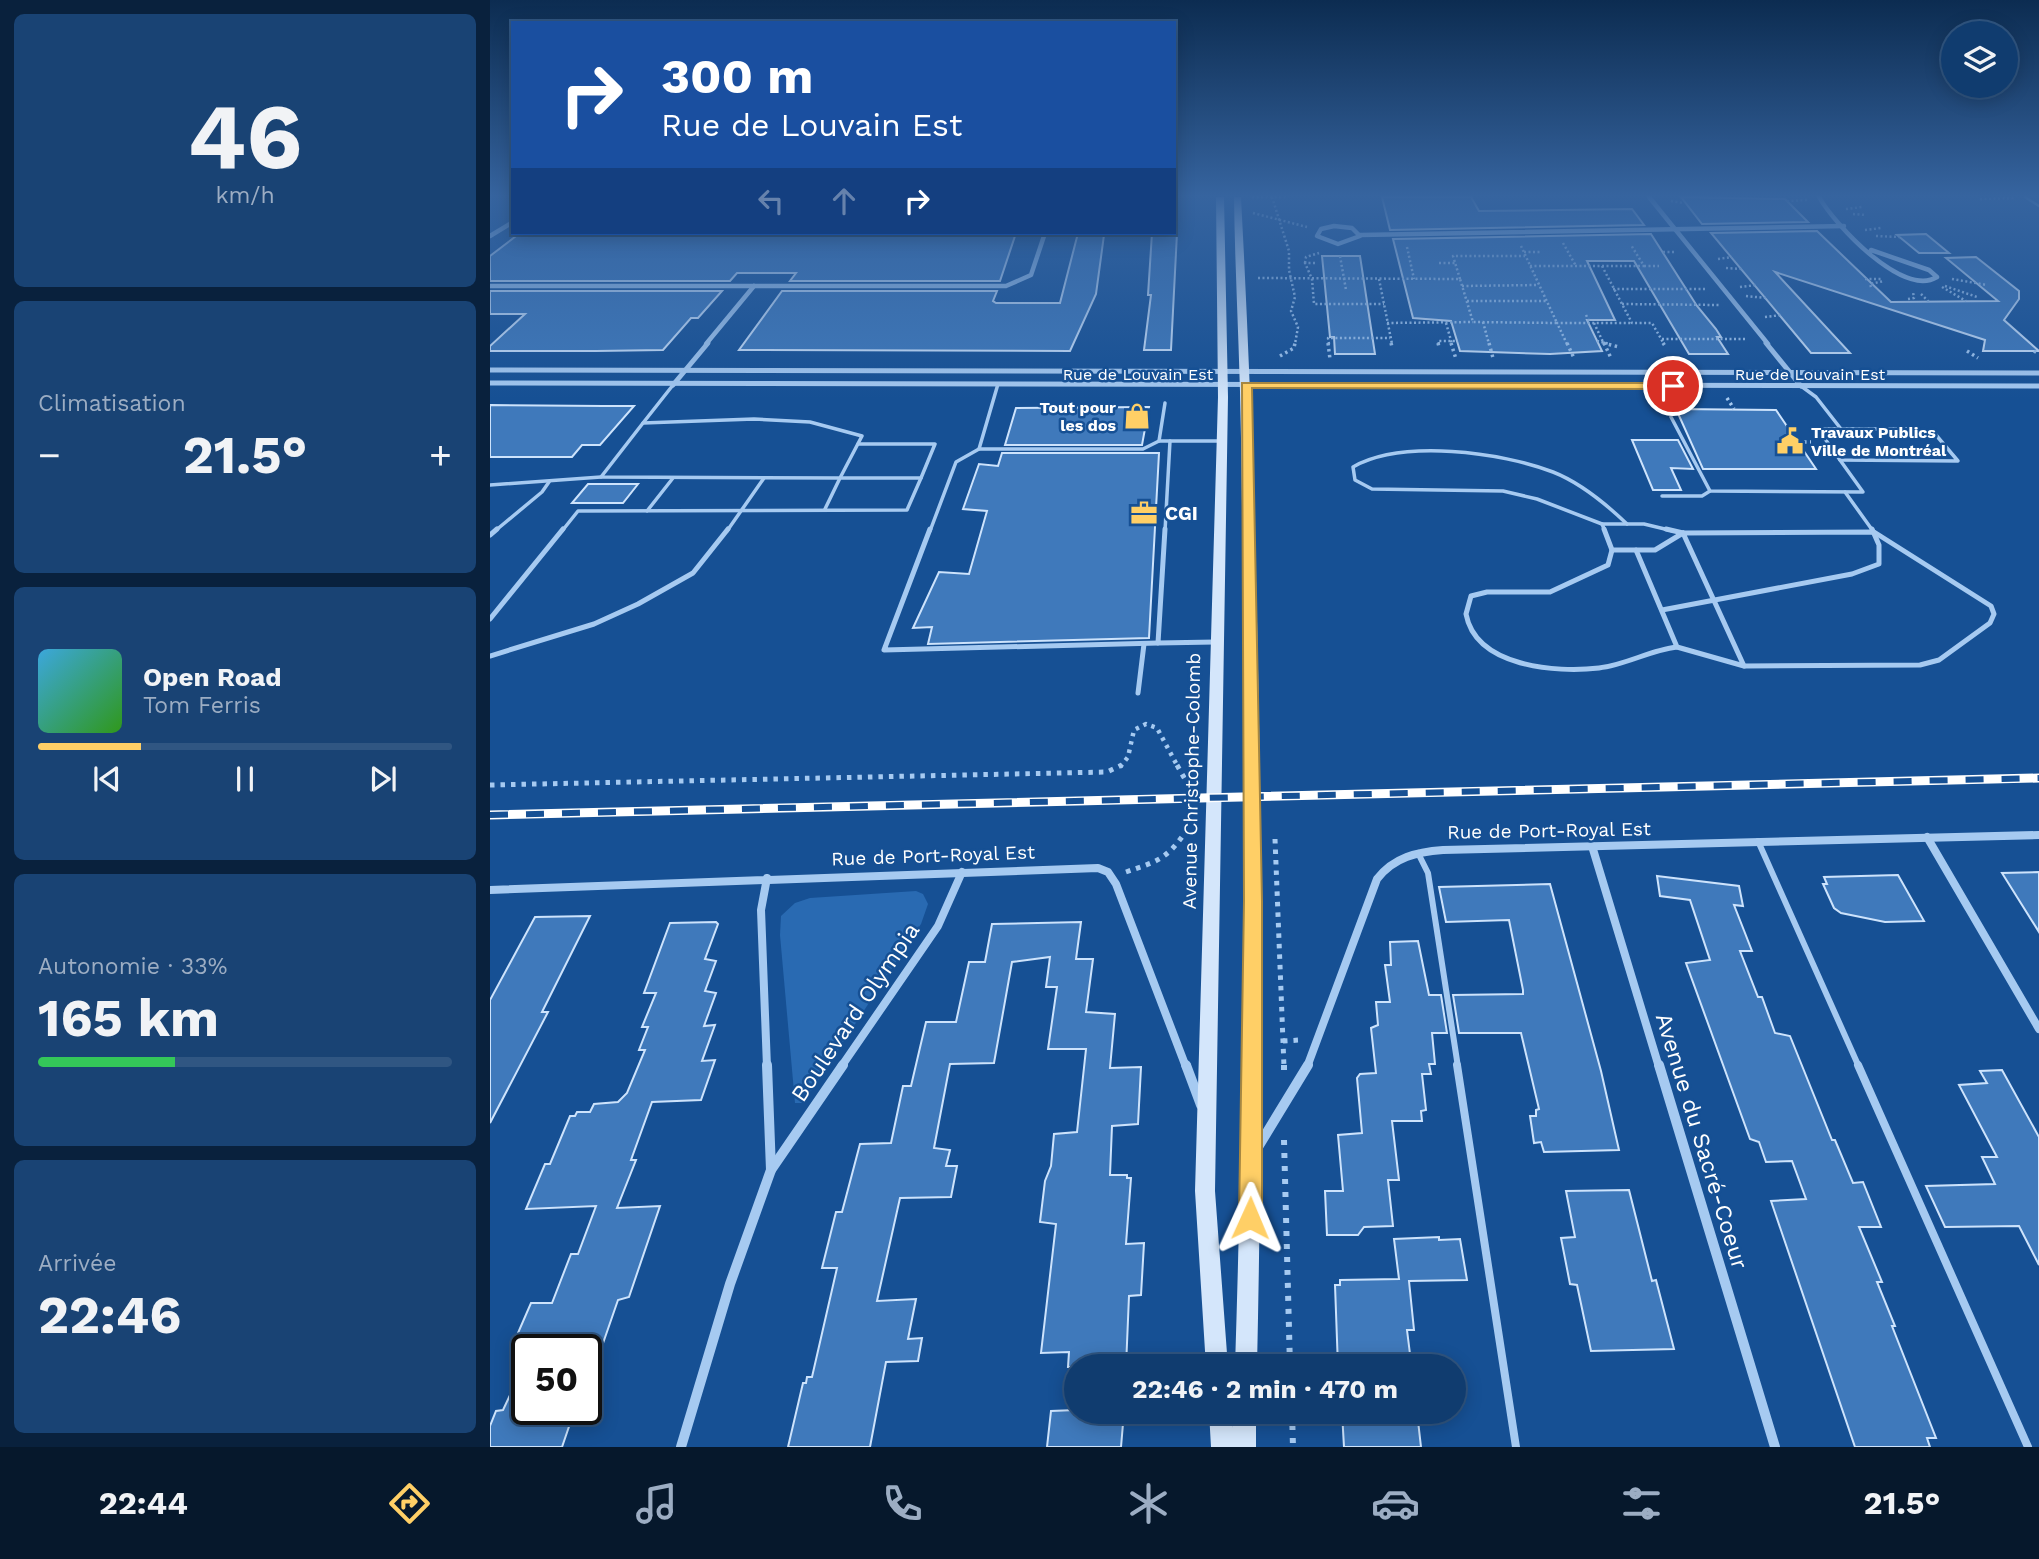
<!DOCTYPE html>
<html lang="fr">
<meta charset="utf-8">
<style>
:root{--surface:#103c6f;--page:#194374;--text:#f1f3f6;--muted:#9cadc3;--line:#305682;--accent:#ffcf66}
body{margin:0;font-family:"Work Sans",sans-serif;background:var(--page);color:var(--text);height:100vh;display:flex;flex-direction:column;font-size:26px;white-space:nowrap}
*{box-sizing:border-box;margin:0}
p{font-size:23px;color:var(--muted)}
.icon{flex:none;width:38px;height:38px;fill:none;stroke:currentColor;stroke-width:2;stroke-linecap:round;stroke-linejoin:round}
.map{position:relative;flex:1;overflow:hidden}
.details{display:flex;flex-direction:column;gap:14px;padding:14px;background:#09213d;width:490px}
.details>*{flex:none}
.guide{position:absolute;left:21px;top:21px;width:665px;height:214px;border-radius:0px;box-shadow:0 4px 18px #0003,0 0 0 2px var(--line);background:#1a4fa0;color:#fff;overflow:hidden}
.controls{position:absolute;left:1451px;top:21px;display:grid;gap:14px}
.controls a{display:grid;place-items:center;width:77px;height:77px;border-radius:50%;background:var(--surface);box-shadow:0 4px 18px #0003,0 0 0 2px var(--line);font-size:35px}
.speed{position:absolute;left:21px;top:1334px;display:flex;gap:14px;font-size:35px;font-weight:700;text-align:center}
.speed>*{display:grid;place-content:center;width:91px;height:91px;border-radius:50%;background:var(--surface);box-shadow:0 4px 18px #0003,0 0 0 2px var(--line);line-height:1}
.speed .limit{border:4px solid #111;border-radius:10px;background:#fff;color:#111}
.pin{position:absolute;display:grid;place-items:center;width:60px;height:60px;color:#fff;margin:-30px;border:4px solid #fff;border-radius:50%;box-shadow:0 2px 7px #0007}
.me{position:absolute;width:77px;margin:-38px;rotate:1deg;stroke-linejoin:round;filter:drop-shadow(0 0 5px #0008)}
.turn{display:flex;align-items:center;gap:24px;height:147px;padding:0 35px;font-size:32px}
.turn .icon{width:91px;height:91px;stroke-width:2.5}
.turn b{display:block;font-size:49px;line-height:60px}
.lanes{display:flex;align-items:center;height:66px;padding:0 35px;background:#0003;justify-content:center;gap:35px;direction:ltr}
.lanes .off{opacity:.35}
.big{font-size:52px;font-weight:700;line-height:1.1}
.details .widget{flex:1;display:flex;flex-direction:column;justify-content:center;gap:10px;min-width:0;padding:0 24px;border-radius:10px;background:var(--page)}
.details .dial{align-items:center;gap:0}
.dial b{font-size:91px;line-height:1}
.song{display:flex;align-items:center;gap:21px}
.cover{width:84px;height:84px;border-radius:10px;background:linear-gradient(135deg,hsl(200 70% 55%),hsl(110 70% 35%))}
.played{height:7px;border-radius:4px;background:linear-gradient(90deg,var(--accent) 25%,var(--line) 25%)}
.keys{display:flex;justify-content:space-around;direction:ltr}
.heat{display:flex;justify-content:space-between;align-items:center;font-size:38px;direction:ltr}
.charge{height:10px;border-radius:5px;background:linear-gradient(90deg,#34c759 33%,var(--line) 0)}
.trip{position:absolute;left:574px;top:1354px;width:402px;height:70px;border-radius:35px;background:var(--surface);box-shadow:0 4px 18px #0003,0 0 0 2px var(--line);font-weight:700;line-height:70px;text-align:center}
.menu{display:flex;height:112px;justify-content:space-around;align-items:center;background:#06182c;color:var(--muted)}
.menu .icon{width:49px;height:49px}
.menu .active{color:var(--accent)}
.menu b{font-size:32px;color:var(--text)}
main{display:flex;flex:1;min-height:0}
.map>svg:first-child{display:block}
.green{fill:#296ab2}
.building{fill:#3f79bb;stroke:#cde3fc;stroke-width:2}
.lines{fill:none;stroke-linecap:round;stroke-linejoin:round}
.path-far4{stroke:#a6caf1;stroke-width:2.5;stroke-dasharray:2 2.5;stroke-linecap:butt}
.path-far3{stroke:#a6caf1;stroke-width:3.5;stroke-dasharray:2.5 3.5;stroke-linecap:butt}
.path-far2{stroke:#a6caf1;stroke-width:4.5;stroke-dasharray:3.5 5;stroke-linecap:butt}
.path-far1{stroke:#a6caf1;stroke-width:5;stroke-dasharray:4.5 6;stroke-linecap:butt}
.path{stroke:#a6caf1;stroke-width:6;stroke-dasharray:5 8;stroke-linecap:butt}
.lane-far4{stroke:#a6caf1;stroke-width:2.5}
.lane-far3{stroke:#a6caf1;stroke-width:3.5}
.lane-far2{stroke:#a6caf1;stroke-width:5}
.lane-far1{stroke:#a6caf1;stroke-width:6}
.lane{stroke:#a6caf1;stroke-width:8}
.street-far3{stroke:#a6caf1;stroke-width:4.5}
.street-far2{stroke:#a6caf1;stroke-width:5}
.street-far1{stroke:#a6caf1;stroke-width:8}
.street{stroke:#a6caf1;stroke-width:10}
.secondary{fill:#d4e6fb;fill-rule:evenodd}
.rail-casing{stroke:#fff;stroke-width:9}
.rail{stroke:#165094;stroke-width:6;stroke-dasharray:18;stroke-linecap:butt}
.route{fill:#ffcf66;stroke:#a68742;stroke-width:2}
.labels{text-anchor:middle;stroke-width:5;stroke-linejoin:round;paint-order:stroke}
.far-street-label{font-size:16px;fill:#fff;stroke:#165094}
.far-poi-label{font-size:16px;font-weight:bold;fill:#fff;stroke:#165094;text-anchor:end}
.poi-label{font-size:19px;font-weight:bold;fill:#fff;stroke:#165094;text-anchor:start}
.street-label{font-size:19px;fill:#fff;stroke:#165094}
.near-street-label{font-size:23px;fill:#fff;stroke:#165094}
</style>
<main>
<section class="details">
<div class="widget dial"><b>46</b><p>km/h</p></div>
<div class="widget"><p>Climatisation</p>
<div class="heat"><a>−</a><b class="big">21.5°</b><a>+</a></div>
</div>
<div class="widget">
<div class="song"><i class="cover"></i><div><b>Open Road</b><p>Tom Ferris</p></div></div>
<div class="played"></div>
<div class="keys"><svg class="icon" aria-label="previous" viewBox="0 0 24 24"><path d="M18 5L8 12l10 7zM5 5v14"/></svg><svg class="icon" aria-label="pause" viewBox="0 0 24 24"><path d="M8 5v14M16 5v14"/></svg><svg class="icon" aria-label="next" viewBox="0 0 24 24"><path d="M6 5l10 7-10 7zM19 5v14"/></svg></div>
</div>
<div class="widget"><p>Autonomie · 33%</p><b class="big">165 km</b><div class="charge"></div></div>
<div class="widget"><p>Arrivée</p><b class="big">22:46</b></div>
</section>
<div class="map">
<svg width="1549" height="1447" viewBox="0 0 1549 1447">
<rect width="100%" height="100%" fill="#165094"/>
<path class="green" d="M426 891 433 894 438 904 431 924 317 1097 312 1103H305L290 935 291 916 305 903 320 898Z"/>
<g class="building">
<path d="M892 197H981L989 211 1142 209 1154 225 900 230Z"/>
<path d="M1191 197 1295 199 1318 222 1212 224Z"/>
<path d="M1327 231 1401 302 1508 301 1456 258 1486 257 1529 291V299L1514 320 1549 351H1493L1495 340 1285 272 1360 353H1321L1221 233Z"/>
<path d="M30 233H526L510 281H300L306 273H247L240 281H0V256Z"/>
<path d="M588 233 614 235 606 294 580 351 249 350 292 291H507L503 301 506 303H570Z"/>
<path d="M662 233H687L681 350H654L661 295H658Z"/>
<path d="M1161 234 1207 306 1226 329 1231 337H1227L1238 354H1199L1144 261H1097L1125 320H1097L1112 351 1060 354 970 351 961 321 923 318 903 239Z"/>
<path d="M1436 234 1459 253H1429L1407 235Z"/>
<path d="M832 256H870L885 354H845L844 337H840Z"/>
<path d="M0 291H232L208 318H201L173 350 106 351H0V346L35 314H0Z"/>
<path d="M0 405 114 406H144L110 445H92L82 457H0Z"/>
<path d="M659 407 652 445H515L526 408Z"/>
<path d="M1186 409 1286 410 1326 469H1213Z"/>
<path d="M1142 440H1188L1203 469 1181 468 1191 490H1163Z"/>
<path d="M512 453H669L659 638 438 644 442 627 423 628 449 572 479 574 497 511 473 509 489 464 508 466Z"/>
<path d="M98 484H148L133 503H82Z"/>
<path d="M1549 872V932L1512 873Z"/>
<path d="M1408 875 1434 921 1395 922 1351 913 1344 908 1333 884H1337L1334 877Z"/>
<path d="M1167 876 1249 886 1253 906 1244 905 1262 951H1250L1268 997H1272L1285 1033 1300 1036 1342 1140H1345L1363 1183 1373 1182 1391 1227H1369L1392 1282H1387L1405 1326H1402L1446 1438H1437L1440 1447H1365L1281 1201 1316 1199 1302 1161 1276 1162 1269 1142 1260 1139 1196 963 1220 960 1200 900 1170 896Z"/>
<path d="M1060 884 1111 1071 1129 1150 1054 1152 1051 1142 1044 1143 1040 1116H1046V1110L1049 1109 1031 1033H969L963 995 1033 994V990L1019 920 956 922 949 887Z"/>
<path d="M100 916 52 1012H58L0 1123V1000L45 917Z"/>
<path d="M226 922 228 924 215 959 226 961 215 991 226 993 214 1026 225 1025 212 1061 225 1060 211 1100 162 1102 141 1160H146L127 1208 170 1206 139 1297 128 1300 111 1349H21L41 1303H62L81 1254H88L106 1206 36 1209 55 1164H60L80 1116H85L87 1112H100L104 1104 128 1102 137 1093 155 1050H149L158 1027H152L166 993H154L180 923Z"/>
<path d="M591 922 586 959H603L596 1012 625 1014 620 1068 651 1067 648 1124 622 1126 620 1175H637V1178H641L636 1244 654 1243 651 1295 639 1296 636 1367H578L579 1352 551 1353 566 1224 550 1222 555 1181 561 1166 564 1134 587 1132 596 1049H558L567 987H556L560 957 522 962 504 1063 460 1064 444 1148 460 1150 456 1166H467L461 1197 410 1198 387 1301 426 1299 418 1339 432 1338 428 1361 396 1362 380 1447H298L313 1383H316L317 1377H322L347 1268H332L346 1212H352L370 1144 401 1143 413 1086H421L436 1022H466L479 962H495L502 924Z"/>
<path d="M928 941 939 995H951L957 1033H942L945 1064H939L941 1074H932L936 1110 931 1111 932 1121H902L909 1180H898L903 1226 874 1227 868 1235H837L835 1191H853L848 1135 872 1133 867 1078 870 1074 886 1073 881 1028 888 1025 886 1002H900L895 965H901L900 942Z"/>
<path d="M1512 1070 1549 1137V1265L1529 1226 1455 1227 1436 1186 1505 1184 1492 1157H1507L1469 1085 1497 1083 1490 1071Z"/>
<path d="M1139 1190 1162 1281 1166 1280 1184 1349 1101 1351 1087 1285 1080 1284 1071 1238 1085 1237 1076 1191Z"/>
<path d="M949 1237V1240L970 1239 977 1280 919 1281 924 1330H917L921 1362H913L914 1367H848L845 1285H850V1280L909 1279 904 1239Z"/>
<path d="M37 1359V1409H85L72 1447H0V1426L6 1411 13 1410Z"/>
<path d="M586 1410 634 1412 631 1447H557L561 1411Z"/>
<path d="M852 1412H927L931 1447H854Z"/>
</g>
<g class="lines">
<g class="path-far4">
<path d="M762 197H796"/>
<path d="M782 197 799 251V270L805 297 801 311 808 327 805 344"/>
<path d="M1490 199 1525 198"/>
<path d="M1181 201 1194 203"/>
<path d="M1297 201 1317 200"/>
<path d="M1356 209 1372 207"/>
<path d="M763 213 817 227"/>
<path d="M1363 214 1376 215"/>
<path d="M1375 230 1391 228"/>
<path d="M1386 236 1410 237"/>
<path d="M1073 243 1086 266"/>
<path d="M917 247 924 279"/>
<path d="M1034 252H1051"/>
<path d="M1173 252H1186"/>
<path d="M850 256 856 290"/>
<path d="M1228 259 1242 257"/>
<path d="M815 263 816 257 829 253"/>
<path d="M825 263H815L822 279 824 304H894"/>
<path d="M949 263H965"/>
<path d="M1040 266H1154L1141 245"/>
<path d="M1112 266 1142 323H1162L1174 344"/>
<path d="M1154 266H1169"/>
<path d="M1236 268 1252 269"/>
<path d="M768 278 970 279 983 322 1067 323 1031 246"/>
<path d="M889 279 902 344"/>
<path d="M970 279 963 256H1035"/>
<path d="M1375 279H1391"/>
<path d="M1462 279 1497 285"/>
<path d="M972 286 1048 285"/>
<path d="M1455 286 1487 297"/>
<path d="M1250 287 1266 285"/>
<path d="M1381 287 1380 284 1394 281"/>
<path d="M1452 287 1476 301"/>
<path d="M1123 289H1217"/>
<path d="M1431 294 1439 302"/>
<path d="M1256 296 1276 298"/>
<path d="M1418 299 1424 298 1423 292"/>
<path d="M977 301H1056"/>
<path d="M1132 304 1229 305"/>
<path d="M1096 315 1100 323"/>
<path d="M1275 317 1291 315"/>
<path d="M993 322 999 344"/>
<path d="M897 323 983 322"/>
<path d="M956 323 962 344"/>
<path d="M1104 323 1114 344"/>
<path d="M1172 339H1256"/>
<path d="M1107 341 1120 344"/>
<path d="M839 344 838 338H900"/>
<path d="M949 344 948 341H968"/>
<path d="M1077 344 1067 323H1142"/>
</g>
<g class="path-far3">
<path d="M838 343 840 359"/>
<path d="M901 343 902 347"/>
<path d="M948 343 949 347"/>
<path d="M961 343 966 359"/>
<path d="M999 343 1003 358"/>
<path d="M1077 343 1084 358"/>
<path d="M1113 343 1129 347"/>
<path d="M1114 343 1121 358"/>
<path d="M1173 343 1175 346"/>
<path d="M1477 351 1488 358"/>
<path d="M1544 351 1549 354"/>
<path d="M790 356 804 348 805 343"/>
<path d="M1237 398 1244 409"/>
<path d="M1308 442H1321"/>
</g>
<path class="path-far2" d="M630 767 638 757 644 730 656 724 667 728 688 767"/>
<g class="path-far1">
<path d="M687 765 696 781"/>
<path d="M0 785 617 772 632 765"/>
<path d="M785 839 794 1067"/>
<path d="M636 872C665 862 676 860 694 834"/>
<path d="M793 1041 810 1040"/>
</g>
<g class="path">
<path d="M794 1065V1072"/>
<path d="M794 1140 800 1367"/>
<path d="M802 1412 803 1447"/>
</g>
<path class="lane-far4" d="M1535 197 1549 206"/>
<g class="lane-far3">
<path d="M508 384 489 449H653L669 441"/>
<path d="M1311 386 1326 397 1351 429"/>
<path d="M675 403 669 441H731"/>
<path d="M1181 417 1220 491 1373 492 1350 460"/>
<path d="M264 419 320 422 372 436 350 478 111 477 153 423Z"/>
<path d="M153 423 183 385"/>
<path d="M1328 429H1418L1446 435 1468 461 1350 460Z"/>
<path d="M0 485 111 477"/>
<path d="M1355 492 1383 531"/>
<path d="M1172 496H1212L1220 491"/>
<path d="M335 509 350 478H431L445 444H368"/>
<path d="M157 511 183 478"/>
<path d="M1112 524 1047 499 1013 491 882 489 865 480 863 467C912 439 1011 452 1063 472 1091 483 1115 503 1137 524"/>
<path d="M5 531 52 492 59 482"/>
<path d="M72 531 88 511 417 510 431 478"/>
<path d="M237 531 274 478"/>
<path d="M440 531 466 462 489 449"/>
<path d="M675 531 680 441"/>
<path d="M1115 531 1112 524H1154L1183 531"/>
</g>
<g class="lane-far2">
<path d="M440 529 394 650 668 643"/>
<path d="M675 529 668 643 725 642"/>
<path d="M1114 529 1122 550H1165L1193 533"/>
<path d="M1176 529 1193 533"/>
<path d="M1384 532 1501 606 1504 614 1500 623 1449 660 1430 665 1254 666 1193 533Z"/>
<path d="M0 535 7 529"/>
<path d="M1122 550 1118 565 1060 592H997L981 596 976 614C986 667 1066 673 1109 668 1136 665 1160 650 1187 647"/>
<path d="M1146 550 1187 647 1254 666"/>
<path d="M1172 610 1362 574 1389 564V545L1382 529"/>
<path d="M0 619 73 529"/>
<path d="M0 656 104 624 148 604 203 573 238 529"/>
<path d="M648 693 654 644"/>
</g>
<g class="lane-far1">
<path d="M1268 841 1369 1067"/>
<path d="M928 853 938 873 968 1067"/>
</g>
<g class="lane">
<path d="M967 1065 1026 1447"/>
<path d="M1368 1065 1538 1447"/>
</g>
<g class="street-far3">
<path d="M1159 197 1278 344"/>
<path d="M1329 197C1345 225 1413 298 1447 277L1439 270 1381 250"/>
<path d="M844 226 862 228 870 236 848 244 827 236 831 229Z"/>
<path d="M870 235 1354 226"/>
<path d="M0 236 23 222"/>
<path d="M0 286H516L541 275 555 233"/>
<path d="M216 344 264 286"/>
</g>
<g class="street-far2">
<path d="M1276 343 1311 386"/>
<path d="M0 370 1549 373"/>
<path d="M0 383 1549 386"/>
<path d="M183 385 218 343"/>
</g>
<g class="street-far1">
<path d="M1437 837 1549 1029"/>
<path d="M1102 846 1169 1067"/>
<path d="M277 878 271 910 277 1067"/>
<path d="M0 890 608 868 618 872 626 884 696 1067"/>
<path d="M351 1067 448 926 472 872"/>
<path d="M817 1067 887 879C904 857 927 852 953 850L1549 835"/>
</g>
<g class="street">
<path d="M277 1065 281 1170"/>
<path d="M696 1065 711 1105"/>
<path d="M1169 1065 1285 1447"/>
<path d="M765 1152 818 1065"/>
<path d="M191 1447 240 1284 281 1170 353 1065"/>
</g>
<g class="secondary">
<path d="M726 197H734L738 397 725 1191 738 1367H716L705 1191 728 397Z"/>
<path d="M744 197H751L754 256C772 626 775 997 767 1367H745C755 1057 756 747 751 438 750 357 745 277 744 197Z"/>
<path d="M719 1412H742L743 1428V1412H766V1447H721Z"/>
</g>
<g class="rail-casing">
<path id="rail" d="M0 815 1549 778"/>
</g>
<use href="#rail" class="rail"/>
</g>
<linearGradient id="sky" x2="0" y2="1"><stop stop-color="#0c2c51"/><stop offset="0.49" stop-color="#36649f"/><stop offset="1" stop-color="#36649f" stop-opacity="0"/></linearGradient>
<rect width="1549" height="399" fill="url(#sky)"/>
<path class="route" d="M752 383H1183L1189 386 1183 389 762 388 772 901V1218L769 1227 760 1230 752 1227 749 1218 754 901Z"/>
<defs>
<g id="shop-bare" transform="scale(2.1)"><path d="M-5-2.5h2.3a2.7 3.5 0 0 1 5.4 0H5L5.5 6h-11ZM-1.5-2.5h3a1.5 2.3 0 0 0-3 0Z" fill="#ffcf66" stroke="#165094" stroke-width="2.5" paint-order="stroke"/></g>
<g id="civic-bare" transform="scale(2.1)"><path d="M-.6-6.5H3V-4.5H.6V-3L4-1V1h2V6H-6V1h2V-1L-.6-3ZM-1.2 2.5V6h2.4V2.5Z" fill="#ffcf66" stroke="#165094" stroke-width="2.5" paint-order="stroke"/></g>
<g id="office-bare" transform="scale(2.1)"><path d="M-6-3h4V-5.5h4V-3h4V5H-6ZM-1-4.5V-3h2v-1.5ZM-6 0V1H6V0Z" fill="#ffcf66" stroke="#165094" stroke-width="2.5" paint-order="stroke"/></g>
</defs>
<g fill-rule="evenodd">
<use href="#shop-bare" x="647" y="416"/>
<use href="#civic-bare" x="1300" y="441"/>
<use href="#office-bare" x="654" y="513"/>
</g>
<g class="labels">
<g class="far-street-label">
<text x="648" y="380">Rue de Louvain Est</text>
<text x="1320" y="380">Rue de Louvain Est</text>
</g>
<g class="far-poi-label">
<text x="626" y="413">Tout pour<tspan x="626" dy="18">les dos</tspan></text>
<text x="1321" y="438" text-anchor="start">Travaux Publics<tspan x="1321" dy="18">Ville de Montréal</tspan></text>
</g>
<g class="poi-label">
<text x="675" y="520">CGI</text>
</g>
<g class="street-label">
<text transform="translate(701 781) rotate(-89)" y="7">Avenue Christophe-Colomb</text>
<text transform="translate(1059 830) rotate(-1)" y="7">Rue de Port-Royal Est</text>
<text transform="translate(443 855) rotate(-2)" y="7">Rue de Port-Royal Est</text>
</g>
<g class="near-street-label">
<text transform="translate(365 1012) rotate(-56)" y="8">Boulevard Olympia</text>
<text transform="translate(1212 1141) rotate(73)" y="8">Avenue du Sacré-Coeur</text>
</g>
</g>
</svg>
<div class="controls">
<a><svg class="icon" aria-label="layers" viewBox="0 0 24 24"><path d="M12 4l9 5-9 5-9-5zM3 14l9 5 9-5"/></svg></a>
</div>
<div class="speed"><div class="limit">50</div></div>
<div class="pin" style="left:1183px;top:386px;background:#d93025"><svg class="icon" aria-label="arrive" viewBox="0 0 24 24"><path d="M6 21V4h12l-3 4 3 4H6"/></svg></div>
<svg class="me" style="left:760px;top:1218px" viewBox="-20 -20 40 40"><path d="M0-17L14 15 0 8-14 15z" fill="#ffcf66" stroke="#fff" stroke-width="4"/></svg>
<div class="trip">22:46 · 2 min · 470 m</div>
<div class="guide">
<div class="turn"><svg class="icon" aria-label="right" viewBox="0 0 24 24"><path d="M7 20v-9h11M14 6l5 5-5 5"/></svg><div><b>300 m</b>Rue de Louvain Est</div></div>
<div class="lanes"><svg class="icon off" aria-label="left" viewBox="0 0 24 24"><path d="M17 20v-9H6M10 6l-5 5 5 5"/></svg><svg class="icon off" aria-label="ahead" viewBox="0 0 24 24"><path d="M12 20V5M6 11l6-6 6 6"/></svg><svg class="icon" aria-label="right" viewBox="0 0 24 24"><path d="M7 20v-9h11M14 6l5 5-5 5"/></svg></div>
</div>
</div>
</main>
<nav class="menu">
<b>22:44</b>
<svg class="icon active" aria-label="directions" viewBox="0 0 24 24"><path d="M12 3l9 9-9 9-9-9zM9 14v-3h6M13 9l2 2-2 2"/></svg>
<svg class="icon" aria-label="music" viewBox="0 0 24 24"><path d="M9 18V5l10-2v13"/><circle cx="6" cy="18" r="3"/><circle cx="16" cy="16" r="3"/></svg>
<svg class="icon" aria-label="phone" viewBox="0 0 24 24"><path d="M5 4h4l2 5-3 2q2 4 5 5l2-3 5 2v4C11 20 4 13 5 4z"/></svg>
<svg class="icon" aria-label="climate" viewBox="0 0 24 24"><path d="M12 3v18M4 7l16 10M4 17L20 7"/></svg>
<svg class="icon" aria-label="car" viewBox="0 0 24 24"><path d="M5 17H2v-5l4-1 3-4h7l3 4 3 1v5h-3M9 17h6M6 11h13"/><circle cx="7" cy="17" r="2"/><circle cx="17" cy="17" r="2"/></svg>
<svg class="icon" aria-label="filters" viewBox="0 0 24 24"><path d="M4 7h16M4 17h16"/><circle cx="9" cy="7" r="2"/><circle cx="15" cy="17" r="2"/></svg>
<b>21.5°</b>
</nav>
